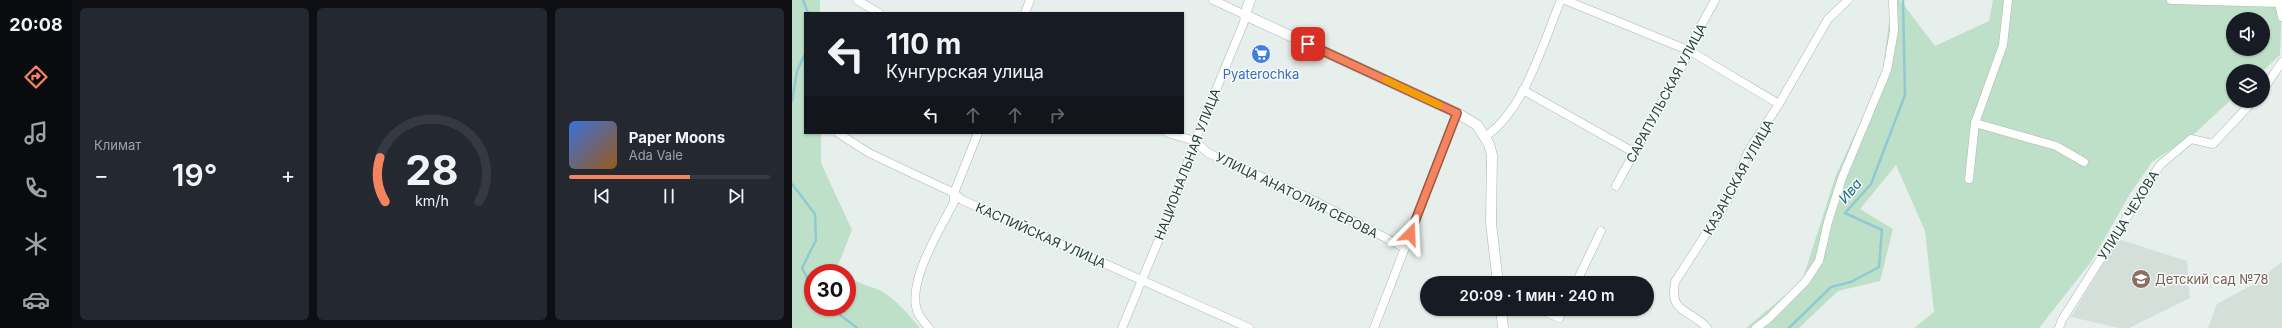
<!DOCTYPE html>
<html lang="ru">
<meta charset="utf-8">
<style>
:root{--surface:#171b24;--page:#242831;--text:#f1f3f6;--muted:#9ea1a6;--line:#363941;--accent:#f4845f}
body{margin:0;font-family:Inter,sans-serif;background:var(--page);color:var(--text);height:100vh;display:flex;flex-direction:column;font-size:15px;white-space:nowrap}
*{box-sizing:border-box;margin:0}
p{font-size:13px;color:var(--muted)}
.icon{flex:none;width:22px;height:22px;fill:none;stroke:currentColor;stroke-width:2;stroke-linecap:round;stroke-linejoin:round}
.map{position:relative;flex:1;overflow:hidden}
.sheet{display:flex;flex-direction:column;gap:8px;padding:8px;background:#0d0f14;width:720px}
.sheet>*{flex:none}
.guide{position:absolute;left:12px;top:12px;width:380px;height:122px;border-radius:0px;box-shadow:0 1px 3px #0004;background:#171b24;color:var(--text);overflow:hidden}
.buttons{position:absolute;left:1434px;top:12px;display:grid;gap:8px}
.buttons a{display:grid;place-items:center;width:44px;height:44px;border-radius:50%;background:var(--surface);box-shadow:0 1px 3px #0004;font-size:20px}
.speed{position:absolute;left:12px;top:264px;display:flex;gap:8px;font-size:20px;font-weight:700;text-align:center}
.speed>*{display:grid;place-content:center;width:52px;height:52px;border-radius:50%;background:var(--surface);box-shadow:0 1px 3px #0004;line-height:1}
.speed .limit{border:6px solid #d22;background:#fff;color:#111}
.pin{position:absolute;display:grid;place-items:center;width:34px;height:34px;color:#fff;margin:-17px;border-radius:8px;box-shadow:0 2px 6px #0006}
.me{position:absolute;width:44px;margin:-22px;rotate:21deg;stroke-linejoin:round;filter:drop-shadow(0 0 3px #0008)}
.turn{display:flex;align-items:center;gap:14px;height:84px;padding:0 16px;font-size:18px}
.turn .icon{width:52px;height:52px;stroke-width:2.5}
.turn b{display:block;font-size:28px;line-height:34px}
.lanes{display:flex;align-items:center;height:38px;padding:0 16px;background:#0003;justify-content:center;gap:20px;direction:ltr}
.lanes .off{opacity:.35}
.big{font-size:30px;font-weight:600;line-height:1.1}
.sheet .tile{flex:1;display:flex;flex-direction:column;justify-content:center;gap:6px;min-width:0;padding:0 14px;border-radius:6px;background:var(--page)}
.sheet .dial{align-items:center;gap:0}
.dial svg{height:104px;overflow:visible;fill:none;stroke:var(--line);stroke-width:7;stroke-linecap:round;text-anchor:middle}
.dial text{fill:var(--text);stroke:none}
.song{display:flex;align-items:center;gap:12px}
.cover{width:48px;height:48px;border-radius:6px;background:linear-gradient(135deg,hsl(220 70% 55%),hsl(30 70% 35%))}
.played{height:4px;border-radius:2px;background:linear-gradient(90deg,var(--accent) 60%,var(--line) 60%)}
.keys{display:flex;justify-content:space-around;direction:ltr}
.heat{display:flex;justify-content:space-between;align-items:center;font-size:22px;direction:ltr}
.sheet .tiles{flex:1;display:grid;gap:8px;grid-template-columns:repeat(3,1fr)}
.trip{position:absolute;left:628px;top:276px;width:234px;height:40px;border-radius:20px;background:var(--surface);box-shadow:0 1px 3px #0004;font-weight:600;line-height:40px;text-align:center}
main{display:flex;flex:1;min-height:0}
.menu{display:flex;flex-direction:column;width:72px;justify-content:space-around;align-items:center;background:#090b0e;color:var(--muted)}
.menu .icon{width:28px;height:28px}
.menu .active{color:var(--accent)}
.menu b{font-size:18px;color:var(--text)}
.map>svg:first-child{display:block}
.built{fill:#d4dfda}
.green{fill:#bfe0c8;fill-rule:evenodd}
.lines{fill:none;stroke-linecap:round;stroke-linejoin:round}
.stream{stroke:#8ec9d4;stroke-width:2.5}
.minor-casing{stroke:#a8b8b2;stroke-width:9}
.tertiary-casing{stroke:#a8b8b2;stroke-width:11}
.minor{stroke:#fff;stroke-width:8}
.tertiary{stroke:#fff;stroke-width:10}
.route-casing{stroke:#9f563e;stroke-width:10}
.route{stroke:#f4845f;stroke-width:7}
.slow{stroke:#f59e0b;stroke-width:7}
.labels{text-anchor:middle;stroke-width:3;stroke-linejoin:round;paint-order:stroke}
.shop-label{font-size:13px;fill:#366cbe;stroke:#f7fbf9}
.street-label{font-size:13px;fill:#24423a;stroke:#f7fbf9}
.education-label{font-size:13px;fill:#785e54;stroke:#f7fbf9;text-anchor:start}
.water-label{font-size:14px;font-style:italic;fill:#1c6f80;stroke:#f7fbf9}
</style>
<main>
<nav class="menu">
<b>20:08</b>
<svg class="icon active" aria-label="directions" viewBox="0 0 24 24"><path d="M12 3l9 9-9 9-9-9zM9 14v-3h6M13 9l2 2-2 2"/></svg>
<svg class="icon" aria-label="music" viewBox="0 0 24 24"><path d="M9 18V5l10-2v13"/><circle cx="6" cy="18" r="3"/><circle cx="16" cy="16" r="3"/></svg>
<svg class="icon" aria-label="phone" viewBox="0 0 24 24"><path d="M5 4h4l2 5-3 2q2 4 5 5l2-3 5 2v4C11 20 4 13 5 4z"/></svg>
<svg class="icon" aria-label="climate" viewBox="0 0 24 24"><path d="M12 3v18M4 7l16 10M4 17L20 7"/></svg>
<svg class="icon" aria-label="car" viewBox="0 0 24 24"><path d="M5 17H2v-5l4-1 3-4h7l3 4 3 1v5h-3M9 17h6M6 11h13"/><circle cx="7" cy="17" r="2"/><circle cx="17" cy="17" r="2"/></svg>
</nav>
<section class="sheet">
<div class="tiles">
<div class="tile"><p>Климат</p>
<div class="heat"><a>−</a><b class="big">19°</b><a>+</a></div>
</div>
<div class="tile dial"><svg viewBox="0 0 100 80">
<path d="M14 69A42 42 0 1 1 86 69"/>
<path d="M14 69A42 42 0 0 1 10 35" stroke="#f4845f"/>
<text x="50" y="56" font-size="32" font-weight="700">28</text>
<text x="50" y="72" font-size="11">km/h</text>
</svg></div>
<div class="tile">
<div class="song"><i class="cover"></i><div><b>Paper Moons</b><p>Ada Vale</p></div></div>
<div class="played"></div>
<div class="keys"><svg class="icon" aria-label="previous" viewBox="0 0 24 24"><path d="M18 5L8 12l10 7zM5 5v14"/></svg><svg class="icon" aria-label="pause" viewBox="0 0 24 24"><path d="M8 5v14M16 5v14"/></svg><svg class="icon" aria-label="next" viewBox="0 0 24 24"><path d="M6 5l10 7-10 7zM19 5v14"/></svg></div>
</div>
</div>
</section>
<div class="map">
<svg width="1490" height="328" viewBox="0 0 1490 328">
<rect width="100%" height="100%" fill="#e6efeb"/>
<g class="built">
<path d="M1326 239 1395 261 1398 298 1337 328H1327L1279 317Z"/>
<path d="M1490 262V328H1416L1425 304 1460 285Z"/>
</g>
<g class="green">
<path d="M0 0H28V13H13V133H29V163L60 230 46 265 54 273H21V307H55V274C66 286 81 285 94 294 107 303 118 316 128 328H0Z"/>
<path d="M1100 0H1108L1143 46 1197 21 1201 0H1490L1488 55 1471 71H1441V98L1402 134 1360 162 1338 194 1299 262 1247 328H1122L1142 312 1133 231 1104 165 1068 209 1101 229 1088 281 1046 291 1007 328H954L1010 281 1044 175 1090 75ZM1441 19H1471V49H1441Z"/>
</g>
<g class="lines">
<g class="stream">
<path d="M11 0 16 13"/>
<path d="M0 101 5 71 13 54"/>
<path d="M0 184 23 214 24 240 10 268 21 289"/>
<path d="M38 307 65 328"/>
<path d="M997 328 1039 287 1059 282 1087 267 1090 230 1053 213 1079 184 1113 95 1111 0"/>
</g>
<g class="minor-casing">
<g id="minor">
<path d="M65 0 87 13"/>
<path d="M773 0 898 51 987 104"/>
<path d="M1379 0 1487 3 1490 17"/>
<path d="M233 13 238 0"/>
<path d="M731 90 843 153"/>
<path d="M1471 90 1490 62"/>
<path d="M1183 123 1264 146 1292 162"/>
<path d="M46 133 77 153 162 193 170 200 457 328"/>
<path d="M376 133 403 141 416 153 517 198 613 248"/>
<path d="M694 136C733 109 751 43 769 0"/>
<path d="M1177 179 1183 123 1211 45 1216 0"/>
<path d="M824 186 898 51 899 44 923 0"/>
<path d="M784 283 809 231"/>
<path d="M747 309 767 318 771 309"/>
<path d="M137 328C133 323 128 318 126 313 113 284 149 228 162 202V193L186 133"/>
<path d="M330 328 372 227 403 141 452 22 453 15 421 0"/>
<path d="M582 328 665 113"/>
<path d="M915 328C898 308 877 315 883 282L935 201 957 150 987 104 1036 19 1056 0"/>
<path d="M964 328 976 319 1013 282 1027 261 1036 222 1050 178 1095 70 1102 31 1101 0"/>
<path d="M1267 328 1270 320 1368 165 1399 139 1421 144 1461 101"/>
</g>
</g>
<g class="tertiary-casing">
<g id="tertiary">
<path d="M458 0 453 15 665 113 685 125 697 144 700 155 699 223 706 283"/>
<path d="M709 309 711 328"/>
</g>
</g>
<use href="#minor" class="minor"/>
<use href="#tertiary" class="tertiary"/>
</g>
<g class="lines">
<g class="route-casing">
<path id="route" d="M516 44 665 113 618 234"/>
</g>
<use href="#route" class="route"/>
<path class="slow" d="M594 80 647 105"/>
</g>
<defs>
<g id="supermarket-disc" transform="scale(1)"><circle r="9.5" fill="#3f7fe0" stroke="#f7fbf9"/><path d="M-6-5.5h2.5l.6 2H6L4.5 2H-2.5L-4.4-4H-6ZM-1.5 3.2a1.3 1.3 0 1 0 .1 0ZM3 3.2a1.3 1.3 0 1 0 .1 0Z" fill="#fff"/></g>
<g id="school-disc" transform="scale(1)"><circle r="9.5" fill="#8d6e63" stroke="#f7fbf9"/><path d="M0-5L7-2L0 1L-7-2ZM-4 1L0 2.5L4 1V4Q0 6-4 4Z" fill="#fff"/></g>
</defs>
<g fill-rule="evenodd">
<use href="#supermarket-disc" x="469" y="54"/>
<use href="#school-disc" x="1349" y="279"/>
</g>
<g class="labels">
<g class="shop-label">
<text x="469" y="79">Pyaterochka</text>
</g>
<g class="street-label">
<text transform="translate(874 93) rotate(-62)" y="5">САРАПУЛЬСКАЯ УЛИЦА</text>
<text transform="translate(395 164) rotate(-69)" y="5">НАЦИОНАЛЬНАЯ УЛИЦА</text>
<text transform="translate(946 177) rotate(-61)" y="5">КАЗАНСКАЯ УЛИЦА</text>
<text transform="translate(505 195) rotate(26)" y="5">УЛИЦА АНАТОЛИЯ СЕРОВА</text>
<text transform="translate(1336 215) rotate(-58)" y="5">УЛИЦА ЧЕХОВА</text>
<text transform="translate(249 235) rotate(24)" y="5">КАСПИЙСКАЯ УЛИЦА</text>
</g>
<g class="education-label">
<text x="1363" y="284">Детский сад №78</text>
</g>
<g class="water-label">
<text transform="translate(1058 191) rotate(-50)" y="5">Ива</text>
</g>
</g>
</svg>
<div class="buttons">
<a><svg class="icon" aria-label="sound" viewBox="0 0 24 24"><path d="M4 9h4l5-4v14l-5-4H4zM17 9q2 3 0 6"/></svg></a>
<a><svg class="icon" aria-label="layers" viewBox="0 0 24 24"><path d="M12 4l9 5-9 5-9-5zM3 14l9 5 9-5"/></svg></a>
</div>
<div class="speed"><div class="limit">30</div></div>
<div class="pin" style="left:516px;top:44px;background:#d93025"><svg class="icon" aria-label="arrive" viewBox="0 0 24 24"><path d="M6 21V4h12l-3 4 3 4H6"/></svg></div>
<svg class="me" style="left:618px;top:234px" viewBox="-20 -20 40 40"><path d="M0-17L14 15 0 8-14 15z" fill="#f4845f" stroke="#fff" stroke-width="4"/></svg>
<div class="trip">20:09 · 1 мин · 240 m</div>
<div class="guide">
<div class="turn"><svg class="icon" aria-label="left" viewBox="0 0 24 24"><path d="M17 20v-9H6M10 6l-5 5 5 5"/></svg><div><b>110 m</b>Кунгурская улица</div></div>
<div class="lanes"><svg class="icon" aria-label="left" viewBox="0 0 24 24"><path d="M17 20v-9H6M10 6l-5 5 5 5"/></svg><svg class="icon off" aria-label="ahead" viewBox="0 0 24 24"><path d="M12 20V5M6 11l6-6 6 6"/></svg><svg class="icon off" aria-label="ahead" viewBox="0 0 24 24"><path d="M12 20V5M6 11l6-6 6 6"/></svg><svg class="icon off" aria-label="right" viewBox="0 0 24 24"><path d="M7 20v-9h11M14 6l5 5-5 5"/></svg></div>
</div>
</div>
</main>
